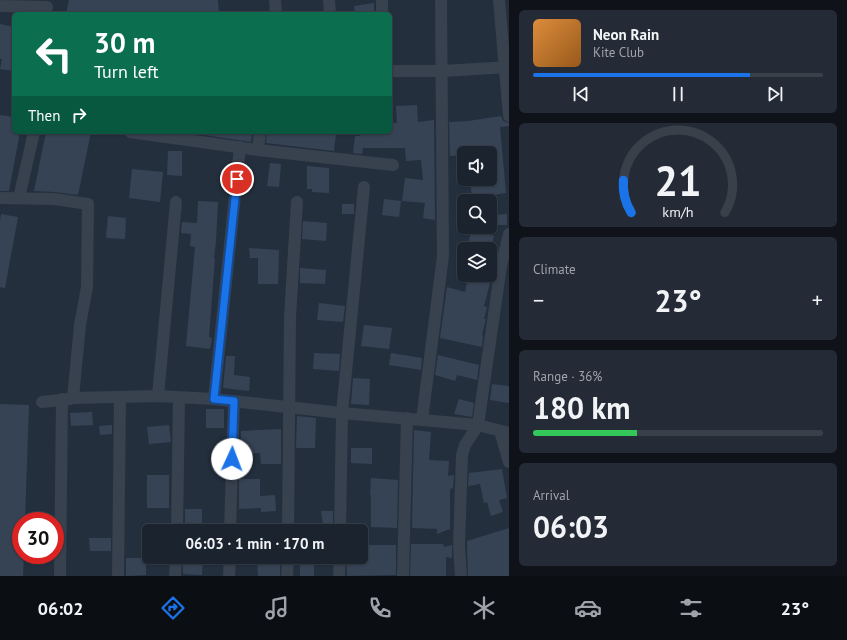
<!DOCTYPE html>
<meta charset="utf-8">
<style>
:root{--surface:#1b232e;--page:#242b36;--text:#f1f3f6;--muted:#a0a4aa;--line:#39404a;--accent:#1a73e8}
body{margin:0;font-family:"PT Sans",sans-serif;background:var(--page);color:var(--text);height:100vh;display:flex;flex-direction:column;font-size:15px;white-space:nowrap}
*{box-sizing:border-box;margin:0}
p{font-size:13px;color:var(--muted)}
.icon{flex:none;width:22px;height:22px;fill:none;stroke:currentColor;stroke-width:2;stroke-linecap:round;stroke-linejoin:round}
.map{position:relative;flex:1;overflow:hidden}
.details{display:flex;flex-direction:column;gap:10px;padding:10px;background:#0f1319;width:338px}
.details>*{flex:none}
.guide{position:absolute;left:12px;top:12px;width:380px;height:122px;border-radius:6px;box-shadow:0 1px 3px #0004,0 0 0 1px var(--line);background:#0b6e4f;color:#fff;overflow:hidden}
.fabs{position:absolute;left:457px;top:146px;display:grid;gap:8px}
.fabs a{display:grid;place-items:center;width:40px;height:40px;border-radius:6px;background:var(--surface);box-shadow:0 1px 3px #0004,0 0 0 1px var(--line);font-size:20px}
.speed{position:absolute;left:12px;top:512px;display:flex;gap:8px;font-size:20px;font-weight:700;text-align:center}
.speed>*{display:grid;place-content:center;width:52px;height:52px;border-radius:50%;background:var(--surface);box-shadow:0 1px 3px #0004,0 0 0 1px var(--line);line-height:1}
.speed .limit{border:6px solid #d22;background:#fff;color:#111}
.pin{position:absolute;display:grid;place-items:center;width:34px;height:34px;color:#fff;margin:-17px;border:2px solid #fff;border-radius:50%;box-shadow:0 1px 4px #0007}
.me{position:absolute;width:44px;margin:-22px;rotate:2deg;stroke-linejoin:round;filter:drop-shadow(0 0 3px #0008)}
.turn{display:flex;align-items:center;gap:14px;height:84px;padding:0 16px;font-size:18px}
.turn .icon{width:52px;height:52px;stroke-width:2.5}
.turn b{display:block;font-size:28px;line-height:34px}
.then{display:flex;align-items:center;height:38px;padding:0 16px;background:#0003;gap:8px;font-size:15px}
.big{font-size:30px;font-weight:600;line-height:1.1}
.details .card{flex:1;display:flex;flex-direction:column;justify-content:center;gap:6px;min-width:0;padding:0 14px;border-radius:6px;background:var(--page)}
.details .dial{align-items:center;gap:0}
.dial svg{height:104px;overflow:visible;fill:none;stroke:var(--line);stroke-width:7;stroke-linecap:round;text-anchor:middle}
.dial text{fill:var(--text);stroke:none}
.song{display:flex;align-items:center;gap:12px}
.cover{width:48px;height:48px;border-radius:6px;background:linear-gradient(135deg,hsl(30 70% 55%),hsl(30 70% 35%))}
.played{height:4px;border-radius:2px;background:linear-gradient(90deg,var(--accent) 75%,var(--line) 75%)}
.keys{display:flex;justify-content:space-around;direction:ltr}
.heat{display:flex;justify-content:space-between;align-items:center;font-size:22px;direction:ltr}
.charge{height:6px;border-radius:3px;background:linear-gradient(90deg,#34c759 36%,var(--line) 0)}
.trip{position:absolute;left:142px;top:524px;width:226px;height:40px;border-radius:6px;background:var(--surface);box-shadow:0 1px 3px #0004,0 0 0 1px var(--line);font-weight:600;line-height:40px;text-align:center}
.tabs{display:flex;height:64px;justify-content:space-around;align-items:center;background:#0b0e12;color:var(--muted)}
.tabs .icon{width:28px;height:28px}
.tabs .current{color:var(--accent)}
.tabs b{font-size:18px;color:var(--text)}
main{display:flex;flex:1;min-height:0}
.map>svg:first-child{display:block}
.building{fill:#364354}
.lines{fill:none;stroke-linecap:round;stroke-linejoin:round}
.minor{stroke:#38414e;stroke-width:12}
.route-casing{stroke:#114b97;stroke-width:10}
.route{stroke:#1a73e8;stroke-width:7}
</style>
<main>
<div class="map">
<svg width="509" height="576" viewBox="0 0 509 576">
<rect width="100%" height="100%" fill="#242f3e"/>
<g class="building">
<path d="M69 0H218L219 14H66Z"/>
<path d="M374 3V14H355L354 6Z"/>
<path d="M0 24 14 27V71L0 69 2 59H0Z"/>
<path d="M417 105 418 122 434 120 435 220 423 218 425 203 402 201 405 178 423 180 421 160 406 161 405 148H363L362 154 353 153 355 136H360L361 132H390V123H397L396 106Z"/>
<path d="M0 115 14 117V132H20L9 191H0Z"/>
<path d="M501 116 503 121 509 123V126L500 127 506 193 472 198 470 179H490V153H464V155L450 156 449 122 468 121Z"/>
<path d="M46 132H91L78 195 55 192 34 191Z"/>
<path d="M191 132H252L251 142 191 133Z"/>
<path d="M267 132H329L336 134 334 151 266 143Z"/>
<path d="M168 151H182V176L167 175Z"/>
<path d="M270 163 281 164 279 187 267 186Z"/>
<path d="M307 166 329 168V193L312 192V189H307Z"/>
<path d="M132 169 163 172 160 202 129 198Z"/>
<path d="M384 199 401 201 399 217 382 215Z"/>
<path d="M198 201 218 202 216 241 214 258H215L209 337 212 338 210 349 186 346 195 247 190 246 191 234 181 233 182 222 197 223Z"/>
<rect x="342" y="204" width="12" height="10"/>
<path d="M1 214 18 217 5 288 0 287V221Z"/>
<path d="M507 214V225H490V215Z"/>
<path d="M108 216 126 218 125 239 106 238Z"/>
<path d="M303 221 327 223 326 241 302 239Z"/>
<path d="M472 229 494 236 490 249H473L467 247Z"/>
<path d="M249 248 279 250 278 284H258V258H250Z"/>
<path d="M300 268 326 270 325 284 300 283Z"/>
<path d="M468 278 490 283 484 306 487 307 484 319H486L482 335H483L482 347 440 338 447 287 465 292Z"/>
<path d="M319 303 345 306 343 322 317 320Z"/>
<path d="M364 325 392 328 389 349 361 346Z"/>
<path d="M314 353 340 354 339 371 313 369Z"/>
<path d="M391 353 422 358 421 370 389 365Z"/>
<path d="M438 355 479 365 477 380 457 375 455 381 435 375Z"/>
<path d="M226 356H235L234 375 250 377 249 391 223 388Z"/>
<path d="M353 378 370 379 369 405 351 404Z"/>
<path d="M492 384 509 386V403L490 400Z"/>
<path d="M459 399 474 403 472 417 454 414Z"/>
<path d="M0 404 29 405 25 521H21V555H24L23 576H0Z"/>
<rect x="206" y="409" width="18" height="19"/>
<path d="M92 412 93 425 71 426 70 413Z"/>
<path d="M297 416 316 418 315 448H296Z"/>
<path d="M112 425V434L100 435 99 426Z"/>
<path d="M169 425 171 442 149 444 147 427Z"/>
<path d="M281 429V464H261L260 453 240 454 241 431Z"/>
<path d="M414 430 431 432 429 460 449 461 448 476 454 475 453 488 450 489V529L437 534V529L412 528Z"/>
<path d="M351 448H372V464L351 463Z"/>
<path d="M502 469 507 498 499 500 503 512 491 516 487 502 484 503 480 484 468 486 469 473Z"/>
<rect x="147" y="475" width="22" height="33"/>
<path d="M371 478 398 480 397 528 371 527V495H370Z"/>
<path d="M239 479H260V496L275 495 276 511 261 512V508L239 509Z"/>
<path d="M185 509H202V525L185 524Z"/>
<path d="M321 511H333V531H324Z"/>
<path d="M509 528V576H468L467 541Z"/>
<path d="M89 538H111V551H90Z"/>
<path d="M411 544H443L444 547 452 545V558L446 557V576H410Z"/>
<path d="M361 545H396V575L347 576V557H361Z"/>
<path d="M183 557H203L202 575 183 574Z"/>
<path d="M126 558H146V575L126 576Z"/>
<path d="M280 558V576H258L257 559Z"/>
<path d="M314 560V576H300V561Z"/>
</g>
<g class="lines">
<g class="minor">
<path d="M275 0 276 14"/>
<path d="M329 0 330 14"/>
<path d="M382 0V14"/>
<path d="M441 0 443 256 422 420 478 425 509 433"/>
<path d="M499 0 509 116"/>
<path d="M0 6 47 7"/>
<path d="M390 71H443L509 67"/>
<path d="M130 132 258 150 393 165"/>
<path d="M258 150 260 132"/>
<path d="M0 198 54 199 88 204 87 287 80 325 73 398 158 396 214 399 342 413 422 420"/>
<path d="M19 198 34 132"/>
<path d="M158 396 176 202"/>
<path d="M214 399 240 147"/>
<path d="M42 402 70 399"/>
<path d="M500 431 509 462"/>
<path d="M177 531 179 398"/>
<path d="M230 531 234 401"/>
<path d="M288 531 290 317 297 202"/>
<path d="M340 531 342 413 364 187"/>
<path d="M403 575 407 418"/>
<path d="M60 576 62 399"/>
<path d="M118 576 120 397"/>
<path d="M175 576 176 557"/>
<path d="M229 576 230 557"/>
<path d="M287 576 288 557"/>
<path d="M339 576 340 557"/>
<path d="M461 576 459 546 462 455 465 445 478 425 501 266 509 234"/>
</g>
</g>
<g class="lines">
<g class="route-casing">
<path id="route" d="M232 459 234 401 214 399 237 179"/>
</g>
<use href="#route" class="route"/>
</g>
</svg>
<div class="fabs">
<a><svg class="icon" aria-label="sound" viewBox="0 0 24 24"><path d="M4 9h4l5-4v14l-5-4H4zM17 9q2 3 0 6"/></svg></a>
<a><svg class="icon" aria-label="search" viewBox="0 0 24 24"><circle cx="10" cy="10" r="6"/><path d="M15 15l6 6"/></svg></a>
<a><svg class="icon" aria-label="layers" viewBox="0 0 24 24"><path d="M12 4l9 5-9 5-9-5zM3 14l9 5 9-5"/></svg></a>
</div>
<div class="speed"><div class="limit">30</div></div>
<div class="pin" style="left:237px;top:179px;background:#d93025"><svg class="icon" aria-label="arrive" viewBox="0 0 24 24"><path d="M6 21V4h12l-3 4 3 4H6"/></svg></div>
<svg class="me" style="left:232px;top:459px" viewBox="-20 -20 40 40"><circle r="19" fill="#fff"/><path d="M0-13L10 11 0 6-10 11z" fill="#1a73e8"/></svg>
<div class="trip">06:03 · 1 min · 170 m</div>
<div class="guide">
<div class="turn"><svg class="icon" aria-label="left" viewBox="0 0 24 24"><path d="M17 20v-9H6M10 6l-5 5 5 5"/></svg><div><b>30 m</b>Turn left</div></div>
<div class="then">Then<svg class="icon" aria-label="right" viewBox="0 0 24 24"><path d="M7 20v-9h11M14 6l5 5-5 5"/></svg></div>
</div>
</div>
<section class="details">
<div class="card">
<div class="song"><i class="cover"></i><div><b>Neon Rain</b><p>Kite Club</p></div></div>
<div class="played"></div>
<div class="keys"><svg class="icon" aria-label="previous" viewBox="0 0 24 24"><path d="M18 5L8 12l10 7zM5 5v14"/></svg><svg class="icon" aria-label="pause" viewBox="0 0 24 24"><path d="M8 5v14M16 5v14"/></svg><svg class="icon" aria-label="next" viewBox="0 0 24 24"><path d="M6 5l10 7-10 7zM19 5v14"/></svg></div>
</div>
<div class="card dial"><svg viewBox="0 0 100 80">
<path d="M14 69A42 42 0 1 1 86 69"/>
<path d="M14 69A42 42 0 0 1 8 44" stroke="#1a73e8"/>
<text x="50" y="56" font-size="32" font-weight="700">21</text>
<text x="50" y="72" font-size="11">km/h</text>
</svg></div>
<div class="card"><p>Climate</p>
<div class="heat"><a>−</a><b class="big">23°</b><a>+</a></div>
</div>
<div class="card"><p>Range · 36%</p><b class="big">180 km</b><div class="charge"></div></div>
<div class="card"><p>Arrival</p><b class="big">06:03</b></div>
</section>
</main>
<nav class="tabs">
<b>06:02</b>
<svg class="icon current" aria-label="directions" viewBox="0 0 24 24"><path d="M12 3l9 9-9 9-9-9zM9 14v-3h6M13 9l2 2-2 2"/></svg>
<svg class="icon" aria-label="music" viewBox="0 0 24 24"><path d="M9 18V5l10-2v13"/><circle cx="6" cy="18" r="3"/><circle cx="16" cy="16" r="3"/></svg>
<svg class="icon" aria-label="phone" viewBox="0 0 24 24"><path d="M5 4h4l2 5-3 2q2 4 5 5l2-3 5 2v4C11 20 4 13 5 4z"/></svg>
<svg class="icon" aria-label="climate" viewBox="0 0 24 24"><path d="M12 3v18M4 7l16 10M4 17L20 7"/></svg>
<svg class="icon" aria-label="car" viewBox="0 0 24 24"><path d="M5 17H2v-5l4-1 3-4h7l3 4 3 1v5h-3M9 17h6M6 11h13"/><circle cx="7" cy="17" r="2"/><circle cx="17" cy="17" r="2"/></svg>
<svg class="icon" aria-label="filters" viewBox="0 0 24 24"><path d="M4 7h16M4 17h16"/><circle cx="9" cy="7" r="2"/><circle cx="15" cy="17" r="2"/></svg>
<b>23°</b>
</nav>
